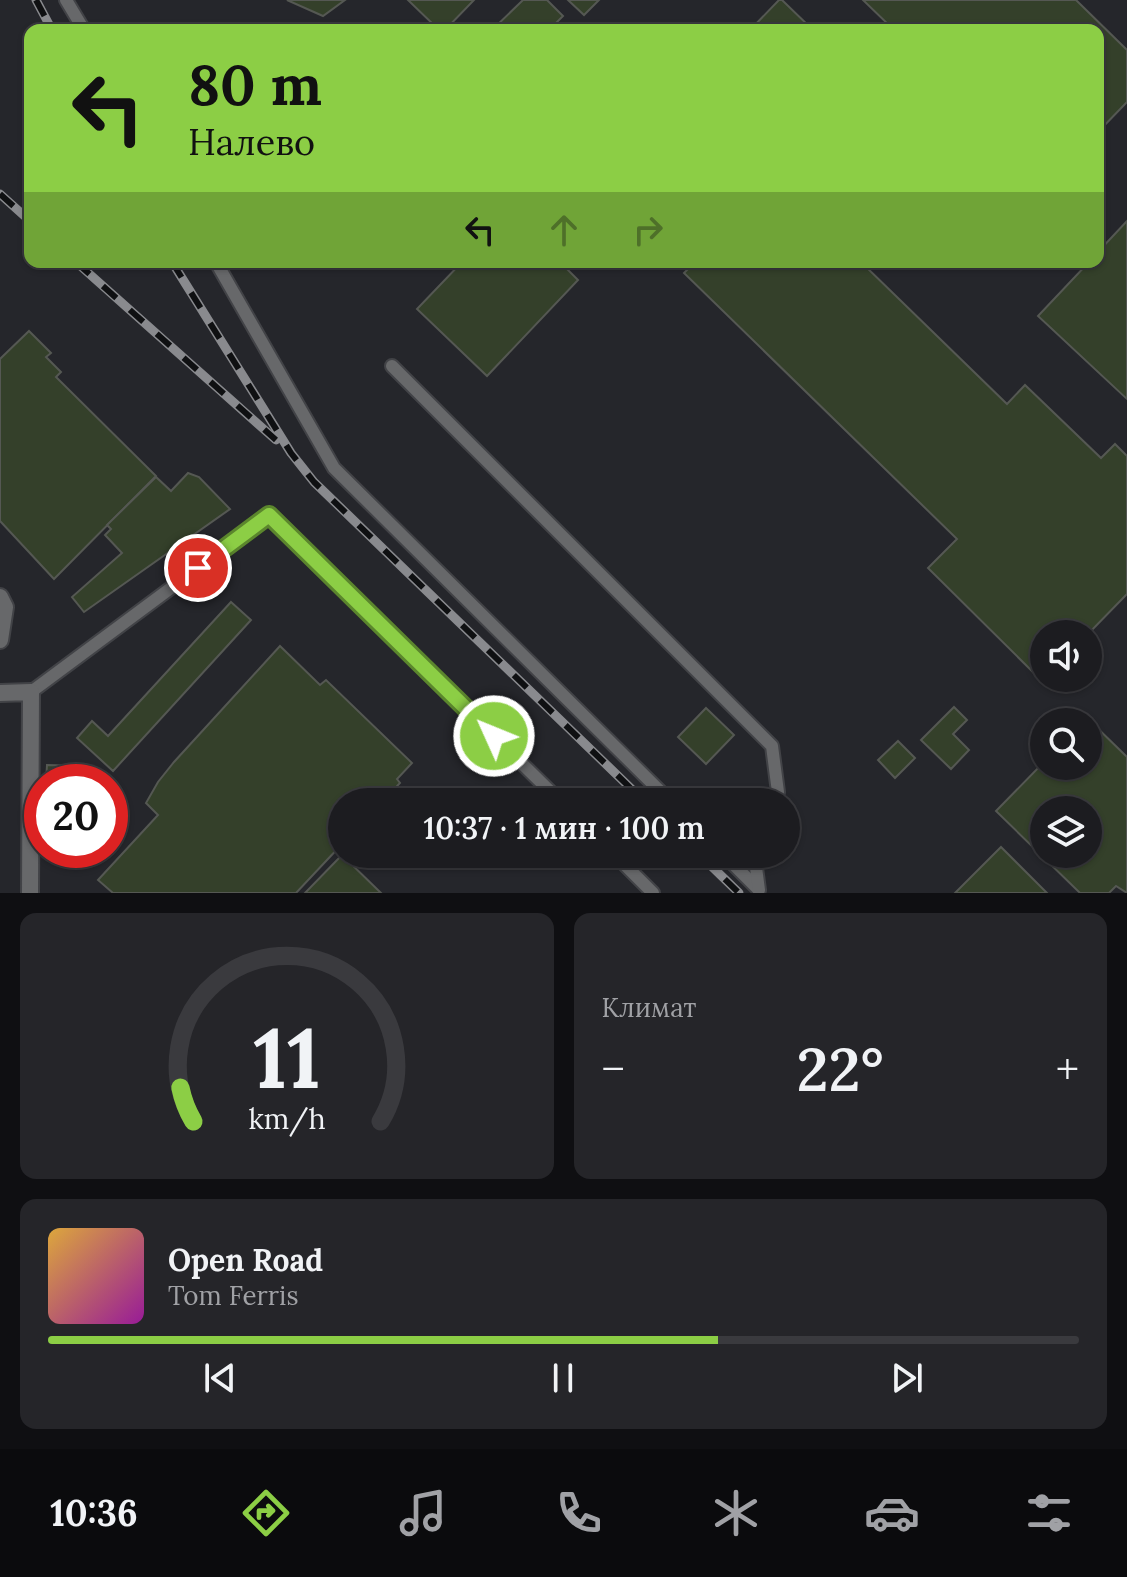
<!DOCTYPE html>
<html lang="ru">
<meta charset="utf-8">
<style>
:root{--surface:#1c1c20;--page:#252529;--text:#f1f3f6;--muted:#a0a1a5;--line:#3a3a3e;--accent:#8cce45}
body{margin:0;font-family:Lora,serif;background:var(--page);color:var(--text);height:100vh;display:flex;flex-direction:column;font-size:30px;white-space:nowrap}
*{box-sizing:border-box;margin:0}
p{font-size:26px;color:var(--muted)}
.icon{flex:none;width:44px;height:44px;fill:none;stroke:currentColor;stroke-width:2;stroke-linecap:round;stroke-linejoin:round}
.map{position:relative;height:893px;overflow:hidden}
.drawer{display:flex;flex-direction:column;gap:20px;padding:20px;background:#0f0f12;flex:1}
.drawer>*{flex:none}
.hud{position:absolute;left:24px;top:24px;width:1080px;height:244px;border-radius:16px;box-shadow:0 2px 6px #0004,0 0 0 2px var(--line);background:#8cce45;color:#111;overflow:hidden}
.tools{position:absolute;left:1030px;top:620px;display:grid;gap:16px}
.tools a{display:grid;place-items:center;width:72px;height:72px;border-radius:50%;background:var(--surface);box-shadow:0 2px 6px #0004,0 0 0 2px var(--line);font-size:40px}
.speed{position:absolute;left:24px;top:764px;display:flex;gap:16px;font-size:40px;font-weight:700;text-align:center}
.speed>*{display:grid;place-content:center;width:104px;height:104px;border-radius:50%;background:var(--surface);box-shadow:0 2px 6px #0004,0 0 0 2px var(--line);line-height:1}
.speed .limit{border:12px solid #d22;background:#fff;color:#111}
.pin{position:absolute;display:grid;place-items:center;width:68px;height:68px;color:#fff;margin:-34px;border:4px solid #fff;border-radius:50%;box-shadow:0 2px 8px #0007}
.me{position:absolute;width:88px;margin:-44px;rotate:314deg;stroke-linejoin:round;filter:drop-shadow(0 0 6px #0008)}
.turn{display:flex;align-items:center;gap:28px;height:168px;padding:0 32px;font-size:36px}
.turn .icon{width:104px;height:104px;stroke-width:2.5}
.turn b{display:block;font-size:56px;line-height:68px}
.lanes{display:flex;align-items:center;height:76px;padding:0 32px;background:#0003;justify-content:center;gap:40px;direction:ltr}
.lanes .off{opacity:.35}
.big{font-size:60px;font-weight:600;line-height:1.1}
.drawer .tile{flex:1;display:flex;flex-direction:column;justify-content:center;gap:12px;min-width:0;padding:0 28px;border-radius:16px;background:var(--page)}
.drawer .dial{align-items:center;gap:0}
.dial svg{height:208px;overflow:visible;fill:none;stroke:var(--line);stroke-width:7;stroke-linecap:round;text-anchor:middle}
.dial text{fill:var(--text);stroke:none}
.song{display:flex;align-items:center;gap:24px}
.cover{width:96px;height:96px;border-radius:12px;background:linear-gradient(135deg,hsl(40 70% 55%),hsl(300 70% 35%))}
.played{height:8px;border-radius:4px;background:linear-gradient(90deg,var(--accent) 65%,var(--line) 65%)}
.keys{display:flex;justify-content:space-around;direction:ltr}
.heat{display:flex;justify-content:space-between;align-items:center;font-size:44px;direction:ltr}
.drawer .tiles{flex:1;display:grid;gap:20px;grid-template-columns:1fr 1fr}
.tile:last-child{grid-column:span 2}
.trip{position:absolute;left:328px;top:788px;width:472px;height:80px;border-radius:40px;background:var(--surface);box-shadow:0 2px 6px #0004,0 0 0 2px var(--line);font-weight:600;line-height:80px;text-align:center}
.tabs{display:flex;height:128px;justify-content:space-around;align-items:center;background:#0b0b0d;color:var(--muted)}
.tabs .icon{width:56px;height:56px}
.tabs .selected{color:var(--accent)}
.tabs b{font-size:36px;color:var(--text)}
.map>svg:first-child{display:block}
.building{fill:#34402a;stroke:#555853;stroke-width:2;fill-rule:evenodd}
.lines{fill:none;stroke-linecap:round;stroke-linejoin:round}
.lane-casing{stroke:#424347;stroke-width:16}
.street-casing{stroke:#424347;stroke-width:20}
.lane{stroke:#67686a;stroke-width:12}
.street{stroke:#67686a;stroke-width:16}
.rail-casing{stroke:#898a8e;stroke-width:9}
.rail{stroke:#0f1012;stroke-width:6;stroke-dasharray:18;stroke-linecap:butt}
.route-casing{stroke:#5b862d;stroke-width:20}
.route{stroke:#8cce45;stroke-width:14}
</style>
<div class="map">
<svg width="1127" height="893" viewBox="0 0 1127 893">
<rect width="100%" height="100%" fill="#25262b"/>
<g class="building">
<path d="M287 0H345L323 16Z"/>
<path d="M408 0H474L445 30H439Z"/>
<path d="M523 0H547L563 16 549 30H492Z"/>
<path d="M568 0H599L584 15Z"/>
<path d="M779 0H782L813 30H750Z"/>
<path d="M863 0H1076L1127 50V102L1098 132V30H894Z"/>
<path d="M1127 221V399L1038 316 1089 262H1098V252Z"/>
<path d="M462 262H560L578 280 487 376 417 309Z"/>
<path d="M695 262H861L1007 404 1025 385 1101 458 1115 444 1127 456V594L1088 634H1044L1045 678 1042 681 928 568 957 539 684 273Z"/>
<path d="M29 331 51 353 46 357 61 372 56 377 156 476 54 579 0 521V359Z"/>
<path d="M188 473 199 477 230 509 84 612 72 597 122 553 105 535 111 529 107 525 156 477 171 491Z"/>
<path d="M231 602 251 620 113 771 77 738 92 721 108 736Z"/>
<path d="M280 646 320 685 326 680 412 763 397 779 400 783 382 802H342V844L296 893H113L98 880 158 815 146 803 158 782 174 762Z"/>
<path d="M954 707 967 720 953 734 969 750 951 769 921 740Z"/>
<path d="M706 708 734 735 706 764 678 737Z"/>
<path d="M1087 718 1127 757V893L1116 886 1109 893H1080L996 811 1044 762V766H1088V722H1083ZM1044 810H1088V854H1044Z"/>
<path d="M898 741 915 758 895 778 878 760Z"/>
<path d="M47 765 83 766V782H46Z"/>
<path d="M1001 847 1047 893H955Z"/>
<path d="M342 855 381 893H305Z"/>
</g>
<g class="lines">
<g class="lane-casing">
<g id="lane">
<path d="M66 0 84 30"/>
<path d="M216 262 334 468 671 802"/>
<path d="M392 366 772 746 778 792 775 802"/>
<path d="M31 692 269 515 561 802"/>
<path d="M614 854 653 893"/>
<path d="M723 854 758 889"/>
<path d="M757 854 755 860 759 890"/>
</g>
</g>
<g class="street-casing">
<g id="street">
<path d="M0 597 5 607 0 640"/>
<path d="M0 693 31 692 30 893"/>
</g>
</g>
<use href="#lane" class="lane"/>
<use href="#street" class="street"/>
<g class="rail-casing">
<g id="rail">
<path d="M36 0 52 30"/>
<path d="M0 194 30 221"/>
<path d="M76 262 276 440"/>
<path d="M172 262 291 453 314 482 645 802"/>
<path d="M699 854 739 893"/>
</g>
</g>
<use href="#rail" class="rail"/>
</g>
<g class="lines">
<g class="route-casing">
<path id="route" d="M198 568 269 515 494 736"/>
</g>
<use href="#route" class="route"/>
</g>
</svg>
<div class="tools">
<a><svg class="icon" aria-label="sound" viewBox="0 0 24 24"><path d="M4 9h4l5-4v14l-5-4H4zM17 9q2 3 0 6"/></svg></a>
<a><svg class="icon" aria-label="search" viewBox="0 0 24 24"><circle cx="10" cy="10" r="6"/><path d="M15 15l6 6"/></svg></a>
<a><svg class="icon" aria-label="layers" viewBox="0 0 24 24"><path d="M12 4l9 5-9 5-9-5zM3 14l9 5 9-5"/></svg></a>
</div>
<div class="speed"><div class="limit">20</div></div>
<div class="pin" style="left:198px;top:568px;background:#d93025"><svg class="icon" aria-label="arrive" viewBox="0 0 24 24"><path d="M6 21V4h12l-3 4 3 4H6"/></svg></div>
<svg class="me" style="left:494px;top:736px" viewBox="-20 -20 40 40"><circle r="17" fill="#8cce45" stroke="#fff" stroke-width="3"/><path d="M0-11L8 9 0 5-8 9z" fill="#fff"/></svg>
<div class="trip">10:37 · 1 мин · 100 m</div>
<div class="hud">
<div class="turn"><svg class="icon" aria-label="left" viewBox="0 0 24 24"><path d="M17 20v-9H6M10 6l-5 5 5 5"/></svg><div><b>80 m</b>Налево</div></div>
<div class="lanes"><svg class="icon" aria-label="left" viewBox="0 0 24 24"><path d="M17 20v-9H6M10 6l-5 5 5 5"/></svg><svg class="icon off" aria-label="ahead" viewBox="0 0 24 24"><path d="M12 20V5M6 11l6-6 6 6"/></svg><svg class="icon off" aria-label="right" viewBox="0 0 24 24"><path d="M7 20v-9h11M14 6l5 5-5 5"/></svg></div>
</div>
</div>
<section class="drawer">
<div class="tiles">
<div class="tile dial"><svg viewBox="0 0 100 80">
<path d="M14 69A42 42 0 1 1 86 69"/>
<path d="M14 69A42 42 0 0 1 9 56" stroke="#8cce45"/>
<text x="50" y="56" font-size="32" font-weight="700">11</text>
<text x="50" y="72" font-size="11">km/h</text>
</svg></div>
<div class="tile"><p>Климат</p>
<div class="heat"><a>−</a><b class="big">22°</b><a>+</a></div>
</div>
<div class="tile">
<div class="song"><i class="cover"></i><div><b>Open Road</b><p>Tom Ferris</p></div></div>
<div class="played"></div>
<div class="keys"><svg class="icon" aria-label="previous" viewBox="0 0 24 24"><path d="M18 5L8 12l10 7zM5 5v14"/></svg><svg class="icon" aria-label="pause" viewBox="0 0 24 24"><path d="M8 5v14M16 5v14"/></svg><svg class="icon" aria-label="next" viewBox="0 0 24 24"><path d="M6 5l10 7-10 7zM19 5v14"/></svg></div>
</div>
</div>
</section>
<nav class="tabs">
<b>10:36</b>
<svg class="icon selected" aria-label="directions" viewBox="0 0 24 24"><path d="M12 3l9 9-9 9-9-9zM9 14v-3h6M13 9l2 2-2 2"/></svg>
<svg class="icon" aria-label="music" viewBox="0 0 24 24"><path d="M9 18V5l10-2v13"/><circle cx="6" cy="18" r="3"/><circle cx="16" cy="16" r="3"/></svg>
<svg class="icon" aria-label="phone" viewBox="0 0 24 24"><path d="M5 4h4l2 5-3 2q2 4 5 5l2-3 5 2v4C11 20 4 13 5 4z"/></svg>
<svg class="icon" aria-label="climate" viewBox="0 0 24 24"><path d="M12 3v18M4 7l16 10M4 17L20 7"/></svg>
<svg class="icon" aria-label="car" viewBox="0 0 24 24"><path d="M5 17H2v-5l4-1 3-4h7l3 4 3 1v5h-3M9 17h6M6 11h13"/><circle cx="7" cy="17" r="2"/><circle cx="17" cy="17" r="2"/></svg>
<svg class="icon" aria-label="filters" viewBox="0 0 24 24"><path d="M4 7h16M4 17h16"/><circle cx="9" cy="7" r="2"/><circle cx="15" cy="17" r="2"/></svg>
</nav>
